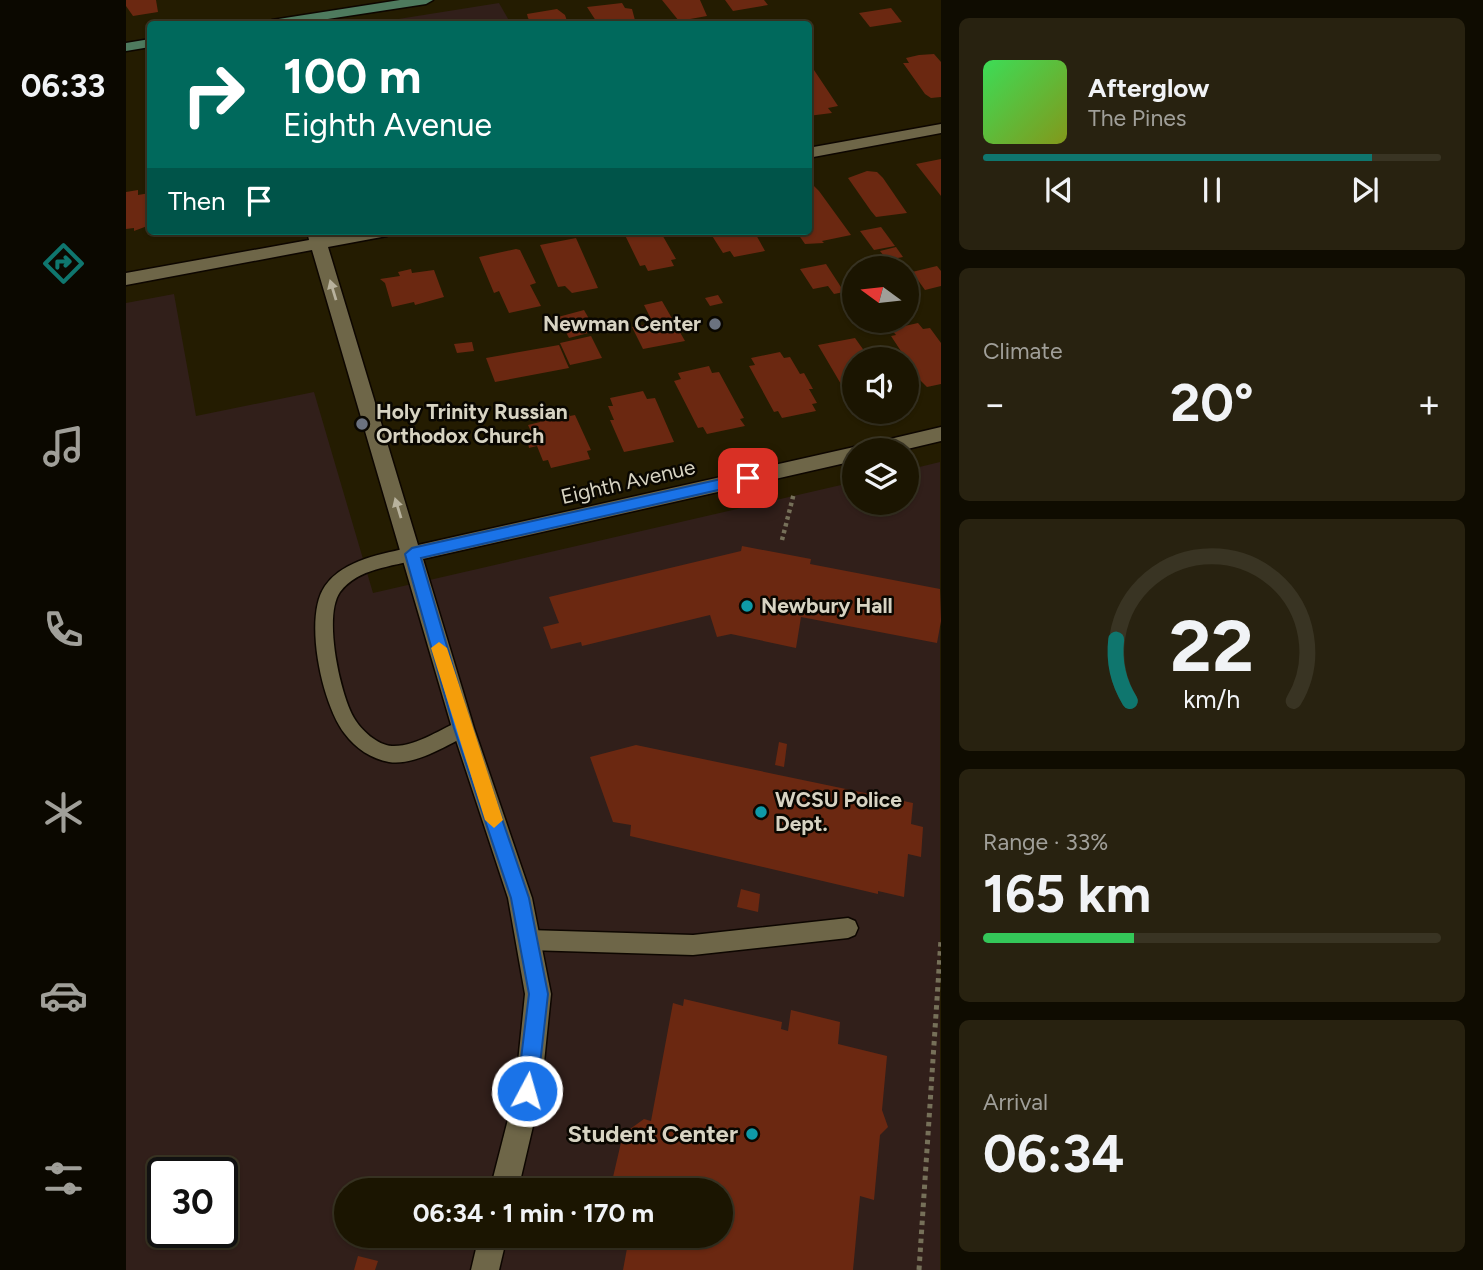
<!DOCTYPE html>
<meta charset="utf-8">
<style>
:root{--surface:#1b1501;--page:#282210;--text:#f1f3f6;--muted:#a09f99;--line:#393423;--accent:#0f766e}
body{margin:0;font-family:Figtree,sans-serif;background:var(--page);color:var(--text);height:100vh;display:flex;flex-direction:column;font-size:26px;white-space:nowrap}
*{box-sizing:border-box;margin:0}
p{font-size:23px;color:var(--muted)}
.icon{flex:none;width:38px;height:38px;fill:none;stroke:currentColor;stroke-width:2;stroke-linecap:round;stroke-linejoin:round}
.map{position:relative;flex:1;overflow:hidden}
.details{display:flex;flex-direction:column;gap:18px;padding:18px;background:#0f0c01;width:542px}
.details>*{flex:none}
.banner{position:absolute;left:21px;top:21px;width:665px;height:214px;border-radius:7px;box-shadow:0 2px 5px #0004,0 0 0 2px var(--line);background:#00695c;color:#fff;overflow:hidden}
.needle{width:46px;rotate:285deg}
.controls{position:absolute;left:716px;top:256px;display:grid;gap:14px}
.controls a{display:grid;place-items:center;width:77px;height:77px;border-radius:50%;background:var(--surface);box-shadow:0 2px 5px #0004,0 0 0 2px var(--line);font-size:35px}
.speed{position:absolute;left:21px;top:1157px;display:flex;gap:14px;font-size:35px;font-weight:700;text-align:center}
.speed>*{display:grid;place-content:center;width:91px;height:91px;border-radius:50%;background:var(--surface);box-shadow:0 2px 5px #0004,0 0 0 2px var(--line);line-height:1}
.speed .limit{border:4px solid #111;border-radius:10px;background:#fff;color:#111}
.pin{position:absolute;display:grid;place-items:center;width:60px;height:60px;color:#fff;margin:-30px;border-radius:14px;box-shadow:0 4px 10px #0006}
.me{position:absolute;width:77px;margin:-38px;rotate:6deg;stroke-linejoin:round;filter:drop-shadow(0 0 5px #0008)}
.turn{display:flex;align-items:center;gap:24px;height:147px;padding:0 21px;font-size:32px}
.turn .icon{width:91px;height:91px;stroke-width:2.5}
.turn b{display:block;font-size:49px;line-height:60px}
.then{display:flex;align-items:center;height:66px;padding:0 21px;background:#0003;gap:14px;font-size:26px}
.big{font-size:52px;font-weight:700;line-height:1.1}
.details .widget{flex:1;display:flex;flex-direction:column;justify-content:center;gap:10px;min-width:0;padding:0 24px;border-radius:10px;background:var(--page)}
.details .dial{align-items:center;gap:0}
.dial svg{height:182px;overflow:visible;fill:none;stroke:var(--line);stroke-width:7;stroke-linecap:round;text-anchor:middle}
.dial text{fill:var(--text);stroke:none}
.song{display:flex;align-items:center;gap:21px}
.cover{width:84px;height:84px;border-radius:10px;background:linear-gradient(135deg,hsl(130 70% 55%),hsl(70 70% 35%))}
.played{height:7px;border-radius:4px;background:linear-gradient(90deg,var(--accent) 85%,var(--line) 85%)}
.keys{display:flex;justify-content:space-around;direction:ltr}
.heat{display:flex;justify-content:space-between;align-items:center;font-size:38px;direction:ltr}
.charge{height:10px;border-radius:5px;background:linear-gradient(90deg,#34c759 33%,var(--line) 0)}
.trip{position:absolute;left:208px;top:1178px;width:399px;height:70px;border-radius:35px;background:var(--surface);box-shadow:0 2px 5px #0004,0 0 0 2px var(--line);font-weight:700;line-height:70px;text-align:center}
main{display:flex;flex:1;min-height:0}
.tabs{display:flex;flex-direction:column;width:126px;justify-content:space-around;align-items:center;background:#0b0800;color:var(--muted)}
.tabs .icon{width:49px;height:49px}
.tabs .active{color:var(--accent)}
.tabs b{font-size:32px;color:var(--text)}
.map>svg:first-child{display:block}
.education{fill:#311f1a;fill-rule:evenodd}
.building{fill:#6b2811}
.lines{fill:none;stroke-linecap:round;stroke-linejoin:round}
.lane-casing{stroke:#0d0600;stroke-width:3}
.street-casing{stroke:#0d0600;stroke-width:3}
.secondary-casing{stroke:#0d0600;stroke-width:3}
.path-far1{stroke:#767059;stroke-width:4.5;stroke-dasharray:3.5 3.5;stroke-linecap:butt}
.path{stroke:#767059;stroke-width:5;stroke-dasharray:4.5 4.5;stroke-linecap:butt}
.lane{fill:#6e6648;fill-rule:evenodd}
.street{fill:#6e6648;fill-rule:evenodd}
.secondary{fill:#4e7a5e;fill-rule:evenodd}
.oneway{fill:#b8b29d}
.route{fill:#1a73e8;stroke:#114b97;stroke-width:2}
.slow{fill:#f59e0b}
.worship-dot{fill:#6b7280;stroke:#0a0701;stroke-width:2.5}
.culture-dot{fill:#0f9aa8;stroke:#0a0701;stroke-width:2.5}
.labels{text-anchor:middle;stroke-width:5;stroke-linejoin:round;paint-order:stroke}
.poi-label{font-size:21px;font-weight:bold;fill:#d7d3c2;stroke:#0a0701;text-anchor:start}
.street-label{font-size:21px;fill:#d7d3c2;stroke:#0a0701}
.near-poi-label{font-size:24px;font-weight:bold;fill:#d7d3c2;stroke:#0a0701;text-anchor:end}
</style>
<main>
<nav class="tabs">
<b>06:33</b>
<svg class="icon active" aria-label="directions" viewBox="0 0 24 24"><path d="M12 3l9 9-9 9-9-9zM9 14v-3h6M13 9l2 2-2 2"/></svg>
<svg class="icon" aria-label="music" viewBox="0 0 24 24"><path d="M9 18V5l10-2v13"/><circle cx="6" cy="18" r="3"/><circle cx="16" cy="16" r="3"/></svg>
<svg class="icon" aria-label="phone" viewBox="0 0 24 24"><path d="M5 4h4l2 5-3 2q2 4 5 5l2-3 5 2v4C11 20 4 13 5 4z"/></svg>
<svg class="icon" aria-label="climate" viewBox="0 0 24 24"><path d="M12 3v18M4 7l16 10M4 17L20 7"/></svg>
<svg class="icon" aria-label="car" viewBox="0 0 24 24"><path d="M5 17H2v-5l4-1 3-4h7l3 4 3 1v5h-3M9 17h6M6 11h13"/><circle cx="7" cy="17" r="2"/><circle cx="17" cy="17" r="2"/></svg>
<svg class="icon" aria-label="filters" viewBox="0 0 24 24"><path d="M4 7h16M4 17h16"/><circle cx="9" cy="7" r="2"/><circle cx="15" cy="17" r="2"/></svg>
</nav>
<div class="map">
<svg width="815" height="1270" viewBox="0 0 815 1270">
<rect width="100%" height="100%" fill="#241c01"/>
<g class="education">
<path d="M373 3 385 24H241Z"/>
<path d="M48 294 70 416 188 392 247 593 728 482V502H780L781 470 814 462V1270H0V303ZM37 1172H96V1232H37ZM220 1190H595V1236H220Z"/>
</g>
<g class="building">
<path d="M0 0H30L32 12 7 16 0 6Z"/>
<path d="M536 0H574L581 16 553 21Z"/>
<path d="M599 0H638L642 5 607 11Z"/>
<path d="M496 3 499 8 506 9 510 24H472L461 7Z"/>
<path d="M765 8 776 22 744 27 733 13Z"/>
<path d="M431 9 439 15 442 24H406L402 18 401 14Z"/>
<path d="M793 55 808 54 815 62V97L805 98 799 94 777 63H783L780 58Z"/>
<path d="M688 70 712 106 702 108 706 113 682 116V71Z"/>
<path d="M815 159V196L790 164Z"/>
<path d="M741 171 751 172 757 178 781 213 750 217 745 211 722 178Z"/>
<path d="M686 184 693 191 725 235 696 241 698 243 679 244 670 231H682V185Z"/>
<path d="M12 190V195L24 193V225L8 231V228L0 229V192Z"/>
<path d="M755 227 769 246 748 250 734 231Z"/>
<path d="M497 231H534L550 259 545 260 548 266 522 271 519 265 514 266Z"/>
<path d="M583 231H628L639 251 608 257 604 251 597 253Z"/>
<path d="M450 238 472 288 446 293 439 286 432 287 414 245Z"/>
<path d="M770 247 777 257 761 260 754 251Z"/>
<path d="M390 249 394 250 410 283 404 285 415 306 383 313 373 291 368 293 353 257Z"/>
<path d="M700 264 713 284 718 292 708 294 702 286 687 289 674 269Z"/>
<path d="M811 266 815 271V286L799 290 786 272Z"/>
<path d="M285 269 286 273 308 270 318 297 289 305 288 302 266 307 259 283 254 279 274 276 272 272Z"/>
<path d="M592 295 597 303 584 306 579 298Z"/>
<path d="M536 301 559 341 517 349 506 327 527 323 518 305Z"/>
<path d="M458 310 470 331 443 338 432 317Z"/>
<path d="M792 323 797 329 804 328 815 343V384L801 387 794 380 765 336 770 335 765 329Z"/>
<path d="M465 336 476 358 444 365 434 343Z"/>
<path d="M729 338 744 359H728V400L722 396 692 345Z"/>
<path d="M346 342 348 351 331 353 328 344Z"/>
<path d="M433 345 443 368 369 382 360 358Z"/>
<path d="M654 352 658 358 664 357 674 374 678 373 687 389H683L691 403 686 404 690 411 656 418 652 411 648 412 623 366 629 365 625 358Z"/>
<path d="M583 366 586 373 593 372 618 418 614 419 619 426 581 434 577 427 572 428 548 381 555 379 552 373Z"/>
<path d="M517 391 521 399 529 398 548 442 498 452 484 420H488L482 406H487L484 398Z"/>
<path d="M441 409 444 416 449 415 465 450 461 451 464 459 425 468 422 460 417 461 411 446 403 448 401 439 408 438 402 425 414 422 411 415Z"/>
<path d="M616 546 685 559 684 564 814 589 815 621 811 643 675 617 670 648 605 634 591 637 584 615 456 646 455 642 425 649 417 627 433 623 423 597 615 551Z"/>
<path d="M653 742 661 744 658 767 649 765Z"/>
<path d="M510 745 787 803 785 824 797 827 795 857 782 854 778 897 752 891V894L504 836 505 825 487 822 464 757Z"/>
<path d="M615 889 634 894 632 912 611 907Z"/>
<path d="M558 999 656 1022 655 1029 662 1031 665 1010 714 1022 712 1044 761 1056 756 1110 762 1127 754 1135 748 1200 734 1196 727 1270H497L502 1243 478 1236H595V1190H484L497 1134 518 1119 525 1121 547 1003 557 1006Z"/>
<path d="M232 1256 252 1261 249 1270H228Z"/>
</g>
<g class="lines">
<g class="lane-casing">
<g id="lane">
<path d="M286 547 294 554 292 559C266 567 232 568 214 592 197 616 214 694 228 718 235 730 251 745 266 746 291 747 315 728 337 720L344 722 346 728 344 734C321 745 289 766 263 762 246 759 229 748 219 734 196 705 177 617 199 586 218 559 257 554 286 547Z"/>
<path d="M722 918 729 921 732 928 729 935 722 938 567 955 402 950 395 947 392 940 395 933 402 930 567 935Z"/>
</g>
</g>
<g class="street-casing">
<g id="street">
<path d="M815 124V133L682 158V148Z"/>
<path d="M181 231H197L199 237 233 231H269L261 236 202 247 292 545 728 447 735 450H728V461L297 559 348 728 406 898 425 994 415 1092 392 1190H364L389 1092 399 994 382 898 326 728 186 250 0 285V273L183 240Z"/>
<path d="M815 427V441L777 450H738L747 443Z"/>
<path d="M353 1236H381L373 1270H345Z"/>
</g>
</g>
<g class="secondary-casing">
<g id="secondary">
<path d="M274 0H307L300 4 169 24H139L146 20Z"/>
<path d="M24 39V47L0 51V43Z"/>
</g>
</g>
<path class="path-far1" d="M656 540 668 493"/>
<path class="path" d="M793 1270 815 939"/>
<use href="#lane" class="lane"/>
<use href="#street" class="street"/>
<use href="#secondary" class="secondary"/>
</g>
<defs><path id="oneway-solid" d="M-6-.8H1V-3.2L6.5 0L1 3.2V.8H-6Z" transform="scale(1.75)"/></defs>
<g class="oneway">
<use href="#oneway-solid" transform="translate(207 290) rotate(-107)"/>
<use href="#oneway-solid" transform="translate(272 508) rotate(-107)"/>
</g>
<path class="route" d="M622 473 630 478 627 482 295 558 345 728 403 898 422 994 411 1091 409 1099 401 1101 394 1099 391 1091 403 994 385 898 328 728 279 554 286 548Z"/>
<path class="slow" d="M313 642 321 648 377 820 368 828 359 820 305 648Z"/>
<g class="worship-dot">
<circle cx="589" cy="324" r="7"/>
<circle cx="236" cy="424" r="7"/>
</g>
<g class="culture-dot">
<circle cx="621" cy="606" r="7"/>
<circle cx="635" cy="812" r="7"/>
<circle cx="626" cy="1134" r="7"/>
</g>
<g class="labels">
<g class="poi-label">
<text x="575" y="331" text-anchor="end">Newman Center</text>
<text x="250" y="419">Holy Trinity Russian<tspan x="250" dy="24">Orthodox Church</tspan></text>
<text x="635" y="613">Newbury Hall</text>
<text x="649" y="807">WCSU Police<tspan x="649" dy="24">Dept.</tspan></text>
</g>
<g class="street-label">
<text transform="translate(502 482) rotate(-13)" y="7">Eighth Avenue</text>
</g>
<g class="near-poi-label">
<text x="612" y="1142">Student Center</text>
</g>
</g>
</svg>
<div class="controls">
<a><svg class="needle" viewBox="-14 -14 28 28"><path d="M0-13l5 13h-10z" fill="#e53935"/><path d="M0 13l5-13h-10z" fill="#a09f99"/></svg></a>
<a><svg class="icon" aria-label="sound" viewBox="0 0 24 24"><path d="M4 9h4l5-4v14l-5-4H4zM17 9q2 3 0 6"/></svg></a>
<a><svg class="icon" aria-label="layers" viewBox="0 0 24 24"><path d="M12 4l9 5-9 5-9-5zM3 14l9 5 9-5"/></svg></a>
</div>
<div class="speed"><div class="limit">30</div></div>
<div class="pin" style="left:622px;top:478px;background:#d93025"><svg class="icon" aria-label="arrive" viewBox="0 0 24 24"><path d="M6 21V4h12l-3 4 3 4H6"/></svg></div>
<svg class="me" style="left:401px;top:1091px" viewBox="-20 -20 40 40"><circle r="17" fill="#1a73e8" stroke="#fff" stroke-width="3"/><path d="M0-11L8 9 0 5-8 9z" fill="#fff"/></svg>
<div class="trip">06:34 · 1 min · 170 m</div>
<div class="banner">
<div class="turn"><svg class="icon" aria-label="right" viewBox="0 0 24 24"><path d="M7 20v-9h11M14 6l5 5-5 5"/></svg><div><b>100 m</b>Eighth Avenue</div></div>
<div class="then">Then<svg class="icon" aria-label="arrive" viewBox="0 0 24 24"><path d="M6 21V4h12l-3 4 3 4H6"/></svg></div>
</div>
</div>
<section class="details">
<div class="widget">
<div class="song"><i class="cover"></i><div><b>Afterglow</b><p>The Pines</p></div></div>
<div class="played"></div>
<div class="keys"><svg class="icon" aria-label="previous" viewBox="0 0 24 24"><path d="M18 5L8 12l10 7zM5 5v14"/></svg><svg class="icon" aria-label="pause" viewBox="0 0 24 24"><path d="M8 5v14M16 5v14"/></svg><svg class="icon" aria-label="next" viewBox="0 0 24 24"><path d="M6 5l10 7-10 7zM19 5v14"/></svg></div>
</div>
<div class="widget"><p>Climate</p>
<div class="heat"><a>−</a><b class="big">20°</b><a>+</a></div>
</div>
<div class="widget dial"><svg viewBox="0 0 100 80">
<path d="M14 69A42 42 0 1 1 86 69"/>
<path d="M14 69A42 42 0 0 1 8 42" stroke="#0f766e"/>
<text x="50" y="56" font-size="32" font-weight="700">22</text>
<text x="50" y="72" font-size="11">km/h</text>
</svg></div>
<div class="widget"><p>Range · 33%</p><b class="big">165 km</b><div class="charge"></div></div>
<div class="widget"><p>Arrival</p><b class="big">06:34</b></div>
</section>
</main>
